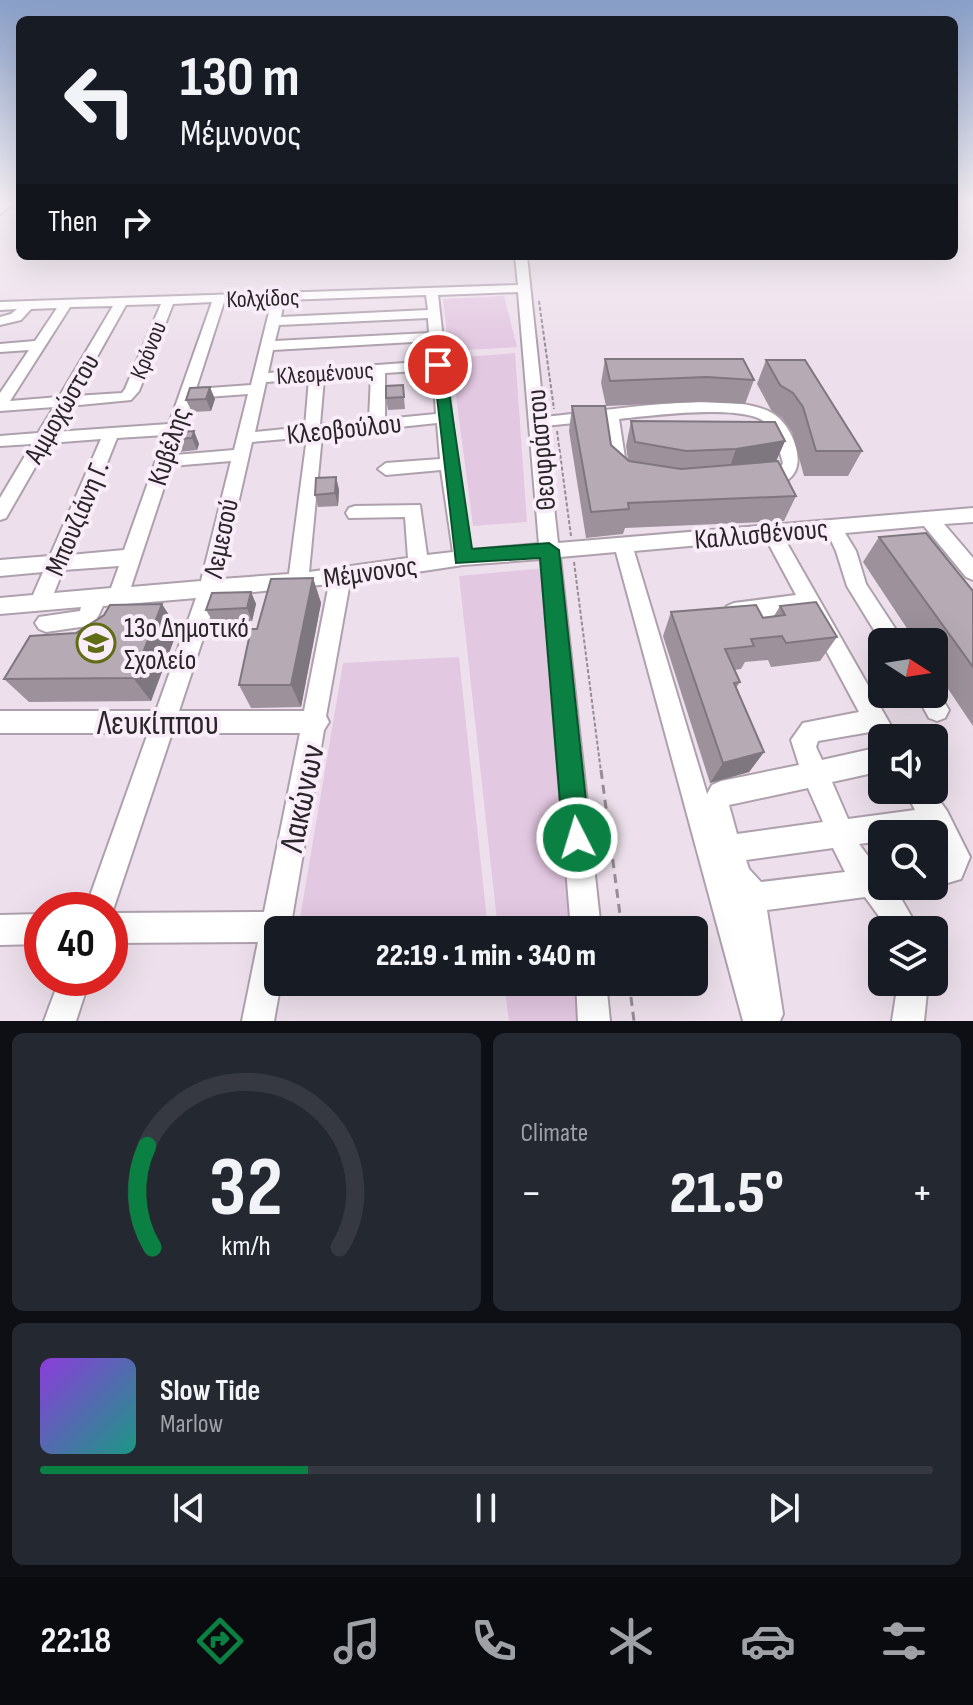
<!DOCTYPE html>
<meta charset="utf-8">
<style>
:root{--surface:#171b24;--page:#242831;--text:#f1f3f6;--muted:#9ea1a6;--line:#363941;--accent:#0b8043}
body{margin:0;font-family:"Sofia Sans Condensed",sans-serif;background:var(--page);color:var(--text);height:100vh;display:flex;flex-direction:column;font-size:30px;white-space:nowrap}
*{box-sizing:border-box;margin:0}
p{font-size:26px;color:var(--muted)}
.icon{flex:none;width:44px;height:44px;fill:none;stroke:currentColor;stroke-width:2;stroke-linecap:round;stroke-linejoin:round}
.map{position:relative;height:1021px;overflow:hidden}
.side{display:flex;flex-direction:column;gap:12px;padding:12px;background:#0d0f14;flex:1}
.side>*{flex:none}
.top-card{position:absolute;left:16px;top:16px;width:942px;height:244px;border-radius:12px;box-shadow:0 8px 32px #0002;background:#171b24;color:var(--text);overflow:hidden}
.needle{width:52px;rotate:102deg}
.tools{position:absolute;left:868px;top:628px;display:grid;gap:16px}
.tools a{display:grid;place-items:center;width:80px;height:80px;border-radius:12px;background:var(--surface);box-shadow:0 8px 32px #0002;font-size:40px}
.speed{position:absolute;left:24px;top:892px;display:flex;gap:16px;font-size:40px;font-weight:700;text-align:center}
.speed>*{display:grid;place-content:center;width:104px;height:104px;border-radius:50%;background:var(--surface);box-shadow:0 8px 32px #0002;line-height:1}
.speed .limit{border:12px solid #d22;background:#fff;color:#111}
.pin{position:absolute;display:grid;place-items:center;width:68px;height:68px;color:#fff;margin:-34px;border:4px solid #fff;border-radius:50%;box-shadow:0 2px 8px #0007}
.me{position:absolute;width:88px;margin:-44px;rotate:355deg;stroke-linejoin:round;filter:drop-shadow(0 0 6px #0008)}
.turn{display:flex;align-items:center;gap:28px;height:168px;padding:0 32px;font-size:36px}
.turn .icon{width:104px;height:104px;stroke-width:2.5}
.turn b{display:block;font-size:56px;line-height:68px}
.then{display:flex;align-items:center;height:76px;padding:0 32px;background:#0003;gap:16px;font-size:30px}
.big{font-size:60px;font-weight:800;line-height:1.1}
.side .card{flex:1;display:flex;flex-direction:column;justify-content:center;gap:12px;min-width:0;padding:0 28px;border-radius:12px;background:var(--page)}
.side .dial{align-items:center;gap:0}
.dial svg{height:208px;overflow:visible;fill:none;stroke:var(--line);stroke-width:7;stroke-linecap:round;text-anchor:middle}
.dial text{fill:var(--text);stroke:none}
.song{display:flex;align-items:center;gap:24px}
.cover{width:96px;height:96px;border-radius:12px;background:linear-gradient(135deg,hsl(270 70% 55%),hsl(170 70% 35%))}
.played{height:8px;border-radius:4px;background:linear-gradient(90deg,var(--accent) 30%,var(--line) 30%)}
.keys{display:flex;justify-content:space-around;direction:ltr}
.heat{display:flex;justify-content:space-between;align-items:center;font-size:44px;direction:ltr}
.side .tiles{flex:1;display:grid;gap:12px;grid-template-columns:1fr 1fr}
.card:last-child{grid-column:span 2}
.trip{position:absolute;left:264px;top:916px;width:444px;height:80px;border-radius:12px;background:var(--surface);box-shadow:0 8px 32px #0002;font-weight:800;line-height:80px;text-align:center}
.tab-bar{display:flex;height:128px;justify-content:space-around;align-items:center;background:#090b0e;color:var(--muted)}
.tab-bar .icon{width:56px;height:56px}
.tab-bar .current{color:var(--accent)}
.tab-bar b{font-size:36px;color:var(--text)}
.map>svg:first-child{display:block}
.green{fill:#e3c8e1}
.lines{fill:none;stroke-linecap:round;stroke-linejoin:round}
.minor-casing{stroke:#aea1ad;stroke-width:4}
.path-far1{stroke:#978d96;stroke-width:2;stroke-dasharray:4 2;stroke-linecap:butt}
.path{stroke:#978d96;stroke-width:3;stroke-dasharray:9 6;stroke-linecap:butt}
.minor{fill:#fff;fill-rule:evenodd}
.wall{fill:#9d929c}
.shaded-wall{fill:#7f777f}
.building{fill:#b6aab5;stroke:#7f777f;stroke-width:2}
.route{fill:#0b8043;stroke:#07532c;stroke-width:2}
.labels{text-anchor:middle;stroke-width:8;stroke-linejoin:round;paint-order:stroke}
.far-street-label{font-size:24px;fill:#2a2529;stroke:#faedfa}
.street-label{font-size:28px;fill:#2a2529;stroke:#faedfa}
.poi-label{font-size:28px;fill:#2a2529;stroke:#faedfa;text-anchor:start}
.near-street-label{font-size:34px;fill:#2a2529;stroke:#faedfa}
</style>
<div class="map">
<svg width="973" height="1021" viewBox="0 0 973 1021">
<rect width="100%" height="100%" fill="#ede0ec"/>
<g class="green">
<path d="M504 296 517 347 449 351 443 299Z"/>
<path d="M515 353 527 522 473 526 451 358Z"/>
<path d="M546 568 578 930H498L459 576Z"/>
<path d="M459 657 488 930H298L343 663Z"/>
<path d="M504 982H583L586 1021H509Z"/>
</g>
<g class="lines">
<g class="minor-casing">
<g id="minor">
<path d="M5 202H16L0 214V206Z"/>
<path d="M515 256H527L544 417C596 413 729 388 772 413 795 426 814 478 776 484 769 485 765 486 758 484L755 480 758 476 778 472 783 463C779 450 776 433 766 423 745 403 648 416 619 419L627 471 619 477 611 471 603 420 545 426 558 543 973 508V522L944 524 973 558V580L966 577 924 526 845 533 856 551 866 584 904 642 882 643 847 586 836 551 828 534 784 538 898 738H882V771L832 782 848 819 915 810 905 790H932L947 811 970 857 961 879 934 887V859L941 857 934 844V834H882V841L859 844 877 868 882 867V886H894L919 930H889L865 897 767 910 783 1014 780 1021H743L616 552 560 557 601 930H571L541 559 463 565 350 582 326 716 329 722 324 730 290 930H278V982H281L274 1021H242L258 942 110 943V910H85L148 733H0V711H156L196 598 103 606 94 625 46 632 39 629 35 623 39 617 80 611 81 607 0 614V598L33 595 43 572 0 576V560L50 556 101 439 49 443 6 518 0 520V498L32 444 0 446V436L38 433 54 407 0 411V393L29 350 0 352V344L35 341 57 308 31 309 21 320 0 325V317L11 314 17 309 0 310V302L518 285ZM518 292 539 544 471 550 457 464 438 295ZM426 295 428 310 281 317 284 300ZM272 300 251 385 196 389 224 302ZM212 302 169 424 55 432 69 406 131 400 139 391 173 304ZM161 304 125 389 122 393 75 396 126 305ZM113 306 59 397 10 401 70 307ZM428 318 429 333 275 341 279 325ZM430 341 432 361 268 373 273 350ZM433 370 436 414 385 419V373ZM371 374 369 421 320 425 324 378ZM309 379 305 427 255 432 266 382ZM248 394 234 450 175 455 193 398ZM437 423 440 459 386 463 378 469 386 475 441 470 453 552 427 555 420 505 355 506 349 508 346 513 349 518 405 517 408 558 309 572 322 435ZM165 435 124 550 70 555 117 438ZM307 437 289 574 221 579 252 442ZM231 461 201 581 131 587 171 466ZM766 539 796 595 734 603 727 606 724 612 727 618 734 621 805 611 859 712 803 723 791 740 799 765 721 781 712 785 707 794 634 551ZM119 566 111 588 54 593 63 570ZM329 584 304 711H179L217 596ZM870 732 880 747 822 760 816 747 818 741ZM172 733H300L264 912 112 913ZM808 788 823 822 737 834 729 805ZM833 848 845 872 761 882 749 869 746 860Z"/>
<path d="M934 686 949 710 945 718 937 721 929 718 916 694H934Z"/>
<path d="M42 914V944L0 945V915Z"/>
<path d="M60 978H90L76 1021H44Z"/>
<path d="M576 982H606L610 1021H578Z"/>
<path d="M898 982H928L924 1021H892Z"/>
</g>
</g>
<g class="path-far1">
<path d="M539 301 554 409"/>
<path d="M557 431 571 536"/>
<path d="M574 562 601 772"/>
</g>
<g class="path">
<path d="M601 770 622 930"/>
<path d="M629 982 634 1021"/>
</g>
<use href="#minor" class="minor"/>
</g>
<g class="wall">
<path d="M605 359 754 380 745 404 699 402 606 406 601 383Z"/>
<path d="M766 360 862 451 848 476H804L792 432 782 418 771 410 757 384Z"/>
<path d="M403 385 405 409 388 410 386 398Z"/>
<path d="M190 388 215 399 211 411 192 412 186 400Z"/>
<path d="M572 406 611 445 628 460 626 446 631 421 785 441 776 461 796 496 784 521 625 528 623 534 586 538 569 431Z"/>
<path d="M194 431 199 444 197 450 179 452 173 439Z"/>
<path d="M336 477 339 490 338 506 318 507 315 495Z"/>
<path d="M879 537 973 591V726L934 668V642H916L863 562Z"/>
<path d="M313 578 321 603 301 707 251 708 239 685 257 629Z"/>
<path d="M251 592 256 604 252 621 213 622 206 610Z"/>
<path d="M780 606 837 637 820 661 771 667 768 660 745 662 741 669 734 670 740 682 736 688 764 752 749 772 710 783 663 636 671 612 763 618 774 616Z"/>
<path d="M178 629 151 701 29 702 4 679Z"/>
</g>
<g class="shaded-wall">
<path d="M210 387 215 399 211 411 206 399Z"/>
<path d="M194 431 199 444 197 450 192 438Z"/>
<path d="M785 441 774 466 727 475 736 449Z"/>
<path d="M336 477 339 490 338 506 335 493Z"/>
<path d="M313 578 321 603 301 707 291 685Z"/>
<path d="M251 592 256 604 252 621 247 608Z"/>
<path d="M162 604 178 629 151 701 133 678Z"/>
<path d="M764 752 749 772 710 783 723 763Z"/>
</g>
<g class="building">
<path d="M605 359H743L754 380 706 377 610 381Z"/>
<path d="M766 360H805L862 451H816L803 407 793 393 780 385Z"/>
<path d="M403 385 404 397 386 398V386Z"/>
<path d="M210 387 206 399 186 400 190 388Z"/>
<path d="M572 406H605L611 445 629 461 681 469 778 461 796 496 628 503 629 509 591 512Z"/>
<path d="M631 421 775 422 785 441 736 449 686 451 635 442Z"/>
<path d="M194 431 192 438 173 439 176 432Z"/>
<path d="M336 477 335 493 315 495 316 478Z"/>
<path d="M926 533 973 591V667L879 537Z"/>
<path d="M313 578 291 685H239L251 629H257L271 579Z"/>
<path d="M251 592 247 608 206 610 212 593Z"/>
<path d="M816 602 837 637 786 643 782 636 751 639 754 646 725 649 740 682 734 683 764 752 723 763 671 612 756 605 763 618 785 615 780 606Z"/>
<path d="M162 604 133 678 4 679 30 636 76 633 104 615 110 605Z"/>
</g>
<linearGradient id="sky" x2="0" y2="1"><stop stop-color="#899fc8"/><stop offset="0.59" stop-color="#f7f1f6"/><stop offset="1" stop-color="#f7f1f6" stop-opacity="0"/></linearGradient>
<rect width="973" height="345" fill="url(#sky)"/>
<path class="route" d="M433 362 445 365 472 549 549 543 559 550 590 838 586 848 577 852 567 848 563 838 540 558 456 563Z"/>
<defs>
<g id="school-ring" transform="scale(2)"><circle r="9.5" fill="#faedfa" stroke="#616d16" stroke-width="1.5"/><path d="M0-5L7-2L0 1L-7-2ZM-4 1L0 2.5L4 1V4Q0 6-4 4Z" fill="#616d16"/></g>
</defs>
<g fill-rule="evenodd">
<use href="#school-ring" x="96" y="643"/>
</g>
<g class="labels">
<g class="far-street-label">
<text transform="translate(263 298) rotate(-2)" y="8">Κολχίδος</text>
<text transform="translate(148 350) rotate(-68)" y="8">Κρόνου</text>
<text transform="translate(325 373) rotate(-4)" y="8">Κλεομένους</text>
</g>
<g class="street-label">
<text transform="translate(61 408) rotate(-60)" y="10">Αμμοχώστου</text>
<text transform="translate(344 428) rotate(-6)" y="10">Κλεοβούλου</text>
<text transform="translate(168 446) rotate(-72)" y="10">Κυβέλης</text>
<text transform="translate(540 450) rotate(-95)" y="10">Θεοφράστου</text>
<text transform="translate(76 518) rotate(-67)" y="10">Μπουζιάνη Γ.</text>
<text transform="translate(761 533) rotate(-5)" y="10">Καλλισθένους</text>
<text transform="translate(220 538) rotate(-78)" y="10">Λεμεσού</text>
<text transform="translate(370 571) rotate(-8)" y="10">Μέμνονος</text>
</g>
<g class="poi-label">
<text x="124" y="637">13ο Δημοτικό<tspan x="124" dy="32">Σχολείο</tspan></text>
</g>
<g class="near-street-label">
<text x="158" y="734">Λευκίππου</text>
<text transform="translate(301 798) rotate(-78)" y="12">Λακώνων</text>
</g>
</g>
</svg>
<div class="tools">
<a><svg class="needle" viewBox="-14 -14 28 28"><path d="M0-13l5 13h-10z" fill="#e53935"/><path d="M0 13l5-13h-10z" fill="#9ea1a6"/></svg></a>
<a><svg class="icon" aria-label="sound" viewBox="0 0 24 24"><path d="M4 9h4l5-4v14l-5-4H4zM17 9q2 3 0 6"/></svg></a>
<a><svg class="icon" aria-label="search" viewBox="0 0 24 24"><circle cx="10" cy="10" r="6"/><path d="M15 15l6 6"/></svg></a>
<a><svg class="icon" aria-label="layers" viewBox="0 0 24 24"><path d="M12 4l9 5-9 5-9-5zM3 14l9 5 9-5"/></svg></a>
</div>
<div class="speed"><div class="limit">40</div></div>
<div class="pin" style="left:438px;top:365px;background:#d93025"><svg class="icon" aria-label="arrive" viewBox="0 0 24 24"><path d="M6 21V4h12l-3 4 3 4H6"/></svg></div>
<svg class="me" style="left:577px;top:838px" viewBox="-20 -20 40 40"><circle r="17" fill="#0b8043" stroke="#fff" stroke-width="3"/><path d="M0-11L8 9 0 5-8 9z" fill="#fff"/></svg>
<div class="trip">22:19 · 1 min · 340 m</div>
<div class="top-card">
<div class="turn"><svg class="icon" aria-label="left" viewBox="0 0 24 24"><path d="M17 20v-9H6M10 6l-5 5 5 5"/></svg><div><b>130 m</b>Μέμνονος</div></div>
<div class="then">Then<svg class="icon" aria-label="right" viewBox="0 0 24 24"><path d="M7 20v-9h11M14 6l5 5-5 5"/></svg></div>
</div>
</div>
<section class="side">
<div class="tiles">
<div class="card dial"><svg viewBox="0 0 100 80">
<path d="M14 69A42 42 0 1 1 86 69"/>
<path d="M14 69A42 42 0 0 1 12 30" stroke="#0b8043"/>
<text x="50" y="56" font-size="32" font-weight="700">32</text>
<text x="50" y="72" font-size="11">km/h</text>
</svg></div>
<div class="card"><p>Climate</p>
<div class="heat"><a>−</a><b class="big">21.5°</b><a>+</a></div>
</div>
<div class="card">
<div class="song"><i class="cover"></i><div><b>Slow Tide</b><p>Marlow</p></div></div>
<div class="played"></div>
<div class="keys"><svg class="icon" aria-label="previous" viewBox="0 0 24 24"><path d="M18 5L8 12l10 7zM5 5v14"/></svg><svg class="icon" aria-label="pause" viewBox="0 0 24 24"><path d="M8 5v14M16 5v14"/></svg><svg class="icon" aria-label="next" viewBox="0 0 24 24"><path d="M6 5l10 7-10 7zM19 5v14"/></svg></div>
</div>
</div>
</section>
<nav class="tab-bar">
<b>22:18</b>
<svg class="icon current" aria-label="directions" viewBox="0 0 24 24"><path d="M12 3l9 9-9 9-9-9zM9 14v-3h6M13 9l2 2-2 2"/></svg>
<svg class="icon" aria-label="music" viewBox="0 0 24 24"><path d="M9 18V5l10-2v13"/><circle cx="6" cy="18" r="3"/><circle cx="16" cy="16" r="3"/></svg>
<svg class="icon" aria-label="phone" viewBox="0 0 24 24"><path d="M5 4h4l2 5-3 2q2 4 5 5l2-3 5 2v4C11 20 4 13 5 4z"/></svg>
<svg class="icon" aria-label="climate" viewBox="0 0 24 24"><path d="M12 3v18M4 7l16 10M4 17L20 7"/></svg>
<svg class="icon" aria-label="car" viewBox="0 0 24 24"><path d="M5 17H2v-5l4-1 3-4h7l3 4 3 1v5h-3M9 17h6M6 11h13"/><circle cx="7" cy="17" r="2"/><circle cx="17" cy="17" r="2"/></svg>
<svg class="icon" aria-label="filters" viewBox="0 0 24 24"><path d="M4 7h16M4 17h16"/><circle cx="9" cy="7" r="2"/><circle cx="15" cy="17" r="2"/></svg>
</nav>
